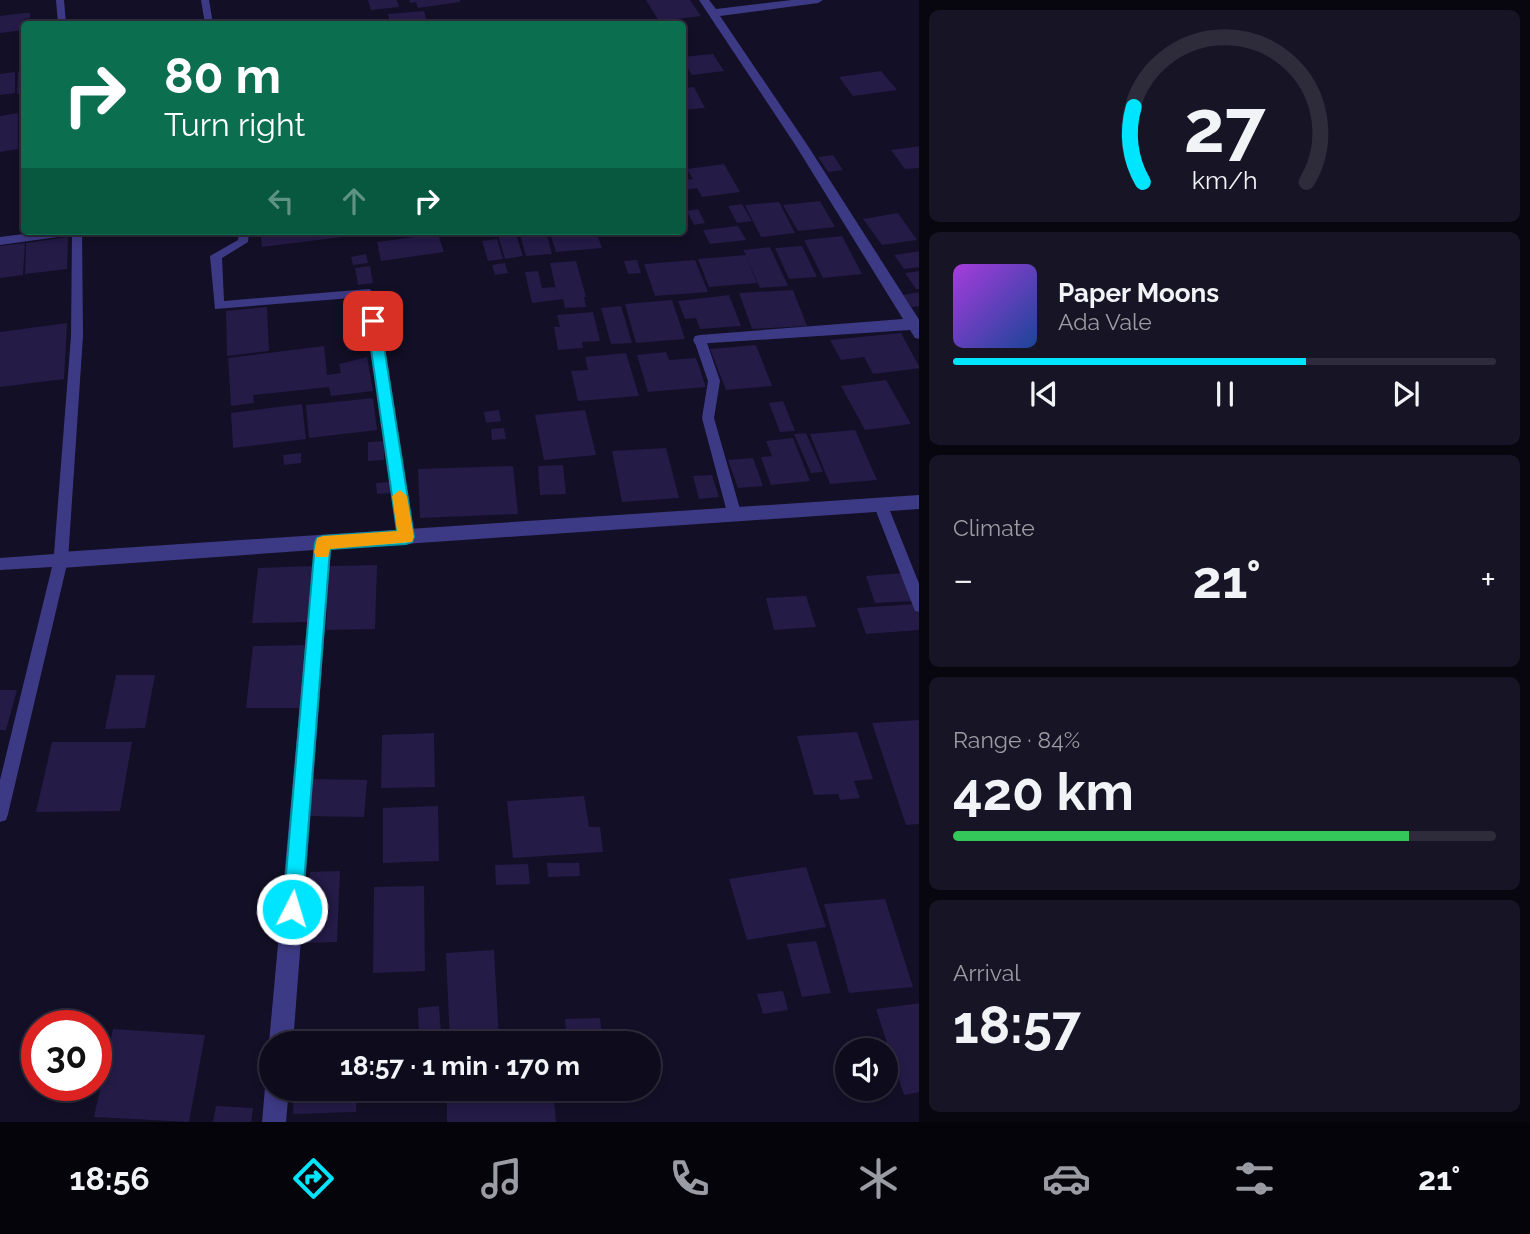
<!DOCTYPE html>
<meta charset="utf-8">
<style>
:root{--surface:#0e0b1c;--page:#171425;--text:#f1f3f6;--muted:#9b9ba3;--line:#2e2b3b;--accent:#00e5ff}
body{margin:0;font-family:Raleway,sans-serif;background:var(--page);color:var(--text);height:100vh;display:flex;flex-direction:column;font-size:26px;white-space:nowrap}
*{box-sizing:border-box;margin:0}
p{font-size:23px;color:var(--muted)}
.icon{flex:none;width:38px;height:38px;fill:none;stroke:currentColor;stroke-width:2;stroke-linecap:round;stroke-linejoin:round}
.map{position:relative;flex:1;overflow:hidden}
.side{display:flex;flex-direction:column;gap:10px;padding:10px;background:#08060f;width:611px}
.side>*{flex:none}
.guide{position:absolute;left:21px;top:21px;width:665px;height:214px;border-radius:7px;box-shadow:0 4px 10px #0003,0 0 0 2px var(--line);background:#0b6e4f;color:#fff;overflow:hidden}
.controls{position:absolute;left:835px;top:1038px;display:grid;gap:14px}
.controls a{display:grid;place-items:center;width:63px;height:63px;border-radius:50%;background:var(--surface);box-shadow:0 4px 10px #0003,0 0 0 2px var(--line);font-size:35px}
.speed{position:absolute;left:21px;top:1010px;display:flex;gap:14px;font-size:35px;font-weight:700;text-align:center}
.speed>*{display:grid;place-content:center;width:91px;height:91px;border-radius:50%;background:var(--surface);box-shadow:0 4px 10px #0003,0 0 0 2px var(--line);line-height:1}
.speed .limit{border:10px solid #d22;background:#fff;color:#111}
.pin{position:absolute;display:grid;place-items:center;width:60px;height:60px;color:#fff;margin:-30px;border-radius:14px;box-shadow:0 4px 10px #0006}
.me{position:absolute;width:77px;margin:-38px;rotate:5deg;stroke-linejoin:round;filter:drop-shadow(0 0 5px #0008)}
.turn{display:flex;align-items:center;gap:24px;height:147px;padding:0 28px;font-size:32px}
.turn .icon{width:91px;height:91px;stroke-width:2.5}
.turn b{display:block;font-size:49px;line-height:60px}
.lanes{display:flex;align-items:center;height:66px;padding:0 28px;background:#0003;justify-content:center;gap:35px;direction:ltr}
.lanes .off{opacity:.35}
.big{font-size:52px;font-weight:700;line-height:1.1}
.side .card{flex:1;display:flex;flex-direction:column;justify-content:center;gap:10px;min-width:0;padding:0 24px;border-radius:10px;background:var(--page)}
.side .dial{align-items:center;gap:0}
.dial svg{height:182px;overflow:visible;fill:none;stroke:var(--line);stroke-width:7;stroke-linecap:round;text-anchor:middle}
.dial text{fill:var(--text);stroke:none}
.song{display:flex;align-items:center;gap:21px}
.cover{width:84px;height:84px;border-radius:10px;background:linear-gradient(135deg,hsl(280 70% 55%),hsl(220 70% 35%))}
.played{height:7px;border-radius:4px;background:linear-gradient(90deg,var(--accent) 65%,var(--line) 65%)}
.keys{display:flex;justify-content:space-around;direction:ltr}
.heat{display:flex;justify-content:space-between;align-items:center;font-size:38px;direction:ltr}
.charge{height:10px;border-radius:5px;background:linear-gradient(90deg,#34c759 84%,var(--line) 0)}
.trip{position:absolute;left:259px;top:1031px;width:402px;height:70px;border-radius:35px;background:var(--surface);box-shadow:0 4px 10px #0003,0 0 0 2px var(--line);font-weight:700;line-height:70px;text-align:center}
.tab-bar{display:flex;height:112px;justify-content:space-around;align-items:center;background:#06040b;color:var(--muted)}
.tab-bar .icon{width:49px;height:49px}
.tab-bar .on{color:var(--accent)}
.tab-bar b{font-size:32px;color:var(--text)}
main{display:flex;flex:1;min-height:0}
.map>svg:first-child{display:block}
.building{fill:#241b47}
.lines{fill:none;stroke-linecap:round;stroke-linejoin:round}
.lane{fill:#3d3a85;fill-rule:evenodd}
.street{fill:#3d3a85;fill-rule:evenodd}
.route{fill:#00e5ff;stroke:#0095a6;stroke-width:2}
.slow{fill:#f59e0b}
</style>
<main>
<div class="map">
<svg width="920" height="1122" viewBox="0 0 920 1122">
<rect width="100%" height="100%" fill="#130f26"/>
<g class="building">
<path d="M368 0H397L399 7 371 10Z"/>
<path d="M409 0H460V2L418 8 416 2 410 3Z"/>
<path d="M646 0H690L701 16 659 21Z"/>
<path d="M424 11 427 22 390 24 388 14Z"/>
<path d="M24 13H30V18L24 19V30L0 33V16Z"/>
<path d="M713 54 724 71 692 75 682 59V57Z"/>
<path d="M24 71V94H17L18 72Z"/>
<path d="M881 71 897 90 853 96 839 77Z"/>
<path d="M15 72V93L0 95V74Z"/>
<path d="M694 87 705 108 682 110V88Z"/>
<path d="M18 113V149L0 152V116Z"/>
<path d="M920 146V168L905 169 891 150Z"/>
<path d="M833 155 843 170 828 172 818 157Z"/>
<path d="M724 164 740 192 702 197 697 188 685 190 682 180 693 179 687 169Z"/>
<path d="M820 201 835 227 798 231 783 205Z"/>
<path d="M779 202 795 233 761 237 745 205Z"/>
<path d="M742 204 752 221 737 223 728 206Z"/>
<path d="M698 209 705 223 694 225 687 211Z"/>
<path d="M898 213 917 240 882 245 863 219Z"/>
<path d="M738 226 746 240 710 244 703 230Z"/>
<path d="M260 231H374V233L262 247Z"/>
<path d="M507 231H515L523 256 505 259 497 232Z"/>
<path d="M519 231H546L552 254 526 256Z"/>
<path d="M549 231H596L602 248 556 252Z"/>
<path d="M438 234 444 252 381 261 377 242Z"/>
<path d="M842 236 862 274 823 278 804 240Z"/>
<path d="M68 237 67 269 25 274 26 243Z"/>
<path d="M497 239 503 259 488 261 482 241Z"/>
<path d="M25 243 23 275 0 278V246Z"/>
<path d="M802 246 817 277 789 279 775 248Z"/>
<path d="M770 247 788 286 760 288 747 259 757 283 709 287 698 259 746 255 743 250Z"/>
<path d="M920 251V267L904 269 894 255Z"/>
<path d="M366 254 368 263 353 265 351 257Z"/>
<path d="M637 260 641 273 628 274 624 261Z"/>
<path d="M695 260 708 292 655 296 644 264Z"/>
<path d="M576 261 586 297H584L586 307 565 308 563 299 532 303 525 272 538 271 542 288 555 287 557 294 550 263Z"/>
<path d="M505 263 508 273 495 275 492 265Z"/>
<path d="M370 266 373 283 358 285 355 268Z"/>
<path d="M920 271V289H916L905 273Z"/>
<path d="M793 290 807 326 752 329 739 293Z"/>
<path d="M920 292V306L912 307 903 295Z"/>
<path d="M729 295 741 326 700 329 696 318 685 319 678 301Z"/>
<path d="M672 300 685 339 636 343 625 304Z"/>
<path d="M621 306 632 343 611 344 601 308Z"/>
<path d="M267 307 269 351 227 356 226 311Z"/>
<path d="M593 312 600 341 582 342 583 348 558 350 554 327H560L557 315Z"/>
<path d="M67 323 64 379 0 387V332Z"/>
<path d="M364 333 366 349 348 351 345 335Z"/>
<path d="M901 333 920 368 873 374 864 357 841 360 830 340Z"/>
<path d="M756 345 772 386 726 390 710 349Z"/>
<path d="M324 346 327 375 341 373 339 364 367 357 373 391 331 396 329 387 253 395 254 403 231 406 228 358Z"/>
<path d="M666 352 669 360 696 358 706 387 648 392 637 355Z"/>
<path d="M626 353 639 396 578 401 571 371 588 370 585 357Z"/>
<path d="M886 380 911 424 865 430 841 386Z"/>
<path d="M373 398 377 430 309 438 306 405Z"/>
<path d="M783 401 795 431 780 432 769 403Z"/>
<path d="M302 404 306 439 233 448 231 413Z"/>
<path d="M499 410 501 421 486 423 484 412Z"/>
<path d="M585 410 596 455 544 460 535 415Z"/>
<path d="M504 428 506 439 492 440 491 429Z"/>
<path d="M855 430 877 480 830 484 810 434Z"/>
<path d="M806 433 823 472 811 473 794 434Z"/>
<path d="M793 438 810 481 771 485 761 457 772 456 766 441Z"/>
<path d="M384 441V460L368 461V442Z"/>
<path d="M666 448 679 498 622 502 612 451Z"/>
<path d="M301 453V463L284 465 283 455Z"/>
<path d="M753 458 763 486 738 488 728 460Z"/>
<path d="M563 465 566 494 540 495 538 466Z"/>
<path d="M513 466 518 514 420 518 418 469Z"/>
<path d="M712 475 719 497 699 499 693 476Z"/>
<path d="M390 482V493L377 494 376 483Z"/>
<path d="M377 565 375 629 326 630 329 566Z"/>
<path d="M315 566 312 622 252 623 258 568Z"/>
<path d="M903 573 914 601 875 603 866 576Z"/>
<path d="M806 596 816 627 774 630 766 598Z"/>
<path d="M915 604 920 614V630L866 634 857 608Z"/>
<path d="M307 645 302 708H246L253 646Z"/>
<path d="M116 675H155L145 728 105 729Z"/>
<path d="M0 690H17L6 730H0Z"/>
<path d="M920 720V824L906 825 872 723Z"/>
<path d="M857 732 873 779 854 781 860 798 840 800 838 794 814 795 797 736Z"/>
<path d="M434 733 435 787 381 788 382 735Z"/>
<path d="M52 742H132L120 811 36 812Z"/>
<path d="M311 779 367 780 364 817 307 816Z"/>
<path d="M584 796 589 827H600L603 852 513 858 507 801Z"/>
<path d="M438 806 439 861 383 863V808Z"/>
<path d="M547 863H579L580 876 548 877Z"/>
<path d="M528 864 530 884 496 885 495 865Z"/>
<path d="M806 867 826 927 747 940 729 879Z"/>
<path d="M340 871 337 942 305 943 310 872Z"/>
<path d="M424 886 425 971 373 973 374 887Z"/>
<path d="M885 899 913 987 849 993 824 904Z"/>
<path d="M816 941 831 993 802 997 787 944Z"/>
<path d="M494 950 499 1040 450 1042 446 953Z"/>
<path d="M783 991 788 1010 763 1014 757 994Z"/>
<path d="M920 1003V1092L904 1095 876 1009Z"/>
<path d="M439 1006 441 1033 419 1035 418 1008Z"/>
<path d="M600 1018 603 1043H567L565 1019Z"/>
<path d="M113 1029 205 1035 189 1122 94 1117Z"/>
<path d="M359 1037 358 1043H297V1038Z"/>
<path d="M294 1088H357L356 1112 293 1114Z"/>
<path d="M447 1088H553L556 1122H447Z"/>
<path d="M216 1106 253 1108 251 1122H213Z"/>
</g>
<g class="lines">
<g class="lane">
<path d="M56 0H64L66 24H58Z"/>
<path d="M201 0H209L213 24H205Z"/>
<path d="M47 231H82L83 336 68 560 8 814 6 820 0 822V780L52 567 0 570V558L54 554 71 336 72 235 0 245V237Z"/>
<path d="M239 231H249L248 242 222 258 224 301 369 289 375 293 413 537 411 541H401L399 537 364 297 215 309 210 256 238 240Z"/>
<path d="M700 336 706 340 720 381 714 418 742 516 740 520H730L728 516 702 418 708 381 694 340Z"/>
<path d="M881 500 886 502 888 506 920 586V612L915 611 913 606 874 506 876 502Z"/>
</g>
<g class="street">
<path d="M699 0H709L716 9 792 0H823L818 3 720 16 808 146 920 321V339L915 338 910 330 695 344 693 340 695 336 700 335 903 319 796 146Z"/>
<path d="M920 495V509L331 549 293 1043H271V1048L269 1043 314 550 61 568 55 565 52 560 55 555 61 552Z"/>
<path d="M271 1078V1088H289L286 1122H262L265 1088Z"/>
</g>
</g>
<path class="route" d="M373 316 380 321 414 537 412 542 406 544 330 549 302 909 299 916 292 919 285 916 283 909 315 543 317 538 323 536 397 531 367 321Z"/>
<path class="slow" d="M400 490 407 496 414 537 412 542 330 549 328 557H316L314 552 317 538 323 536 397 531 392 496Z"/>
</svg>
<div class="controls">
<a><svg class="icon" aria-label="sound" viewBox="0 0 24 24"><path d="M4 9h4l5-4v14l-5-4H4zM17 9q2 3 0 6"/></svg></a>
</div>
<div class="speed"><div class="limit">30</div></div>
<div class="pin" style="left:373px;top:321px;background:#d93025"><svg class="icon" aria-label="arrive" viewBox="0 0 24 24"><path d="M6 21V4h12l-3 4 3 4H6"/></svg></div>
<svg class="me" style="left:292px;top:909px" viewBox="-20 -20 40 40"><circle r="17" fill="#00e5ff" stroke="#fff" stroke-width="3"/><path d="M0-11L8 9 0 5-8 9z" fill="#fff"/></svg>
<div class="trip">18:57 · 1 min · 170 m</div>
<div class="guide">
<div class="turn"><svg class="icon" aria-label="right" viewBox="0 0 24 24"><path d="M7 20v-9h11M14 6l5 5-5 5"/></svg><div><b>80 m</b>Turn right</div></div>
<div class="lanes"><svg class="icon off" aria-label="left" viewBox="0 0 24 24"><path d="M17 20v-9H6M10 6l-5 5 5 5"/></svg><svg class="icon off" aria-label="ahead" viewBox="0 0 24 24"><path d="M12 20V5M6 11l6-6 6 6"/></svg><svg class="icon" aria-label="right" viewBox="0 0 24 24"><path d="M7 20v-9h11M14 6l5 5-5 5"/></svg></div>
</div>
</div>
<section class="side">
<div class="card dial"><svg viewBox="0 0 100 80">
<path d="M14 69A42 42 0 1 1 86 69"/>
<path d="M14 69A42 42 0 0 1 10 36" stroke="#00e5ff"/>
<text x="50" y="56" font-size="32" font-weight="700">27</text>
<text x="50" y="72" font-size="11">km/h</text>
</svg></div>
<div class="card">
<div class="song"><i class="cover"></i><div><b>Paper Moons</b><p>Ada Vale</p></div></div>
<div class="played"></div>
<div class="keys"><svg class="icon" aria-label="previous" viewBox="0 0 24 24"><path d="M18 5L8 12l10 7zM5 5v14"/></svg><svg class="icon" aria-label="pause" viewBox="0 0 24 24"><path d="M8 5v14M16 5v14"/></svg><svg class="icon" aria-label="next" viewBox="0 0 24 24"><path d="M6 5l10 7-10 7zM19 5v14"/></svg></div>
</div>
<div class="card"><p>Climate</p>
<div class="heat"><a>−</a><b class="big">21°</b><a>+</a></div>
</div>
<div class="card"><p>Range · 84%</p><b class="big">420 km</b><div class="charge"></div></div>
<div class="card"><p>Arrival</p><b class="big">18:57</b></div>
</section>
</main>
<nav class="tab-bar">
<b>18:56</b>
<svg class="icon on" aria-label="directions" viewBox="0 0 24 24"><path d="M12 3l9 9-9 9-9-9zM9 14v-3h6M13 9l2 2-2 2"/></svg>
<svg class="icon" aria-label="music" viewBox="0 0 24 24"><path d="M9 18V5l10-2v13"/><circle cx="6" cy="18" r="3"/><circle cx="16" cy="16" r="3"/></svg>
<svg class="icon" aria-label="phone" viewBox="0 0 24 24"><path d="M5 4h4l2 5-3 2q2 4 5 5l2-3 5 2v4C11 20 4 13 5 4z"/></svg>
<svg class="icon" aria-label="climate" viewBox="0 0 24 24"><path d="M12 3v18M4 7l16 10M4 17L20 7"/></svg>
<svg class="icon" aria-label="car" viewBox="0 0 24 24"><path d="M5 17H2v-5l4-1 3-4h7l3 4 3 1v5h-3M9 17h6M6 11h13"/><circle cx="7" cy="17" r="2"/><circle cx="17" cy="17" r="2"/></svg>
<svg class="icon" aria-label="filters" viewBox="0 0 24 24"><path d="M4 7h16M4 17h16"/><circle cx="9" cy="7" r="2"/><circle cx="15" cy="17" r="2"/></svg>
<b>21°</b>
</nav>
